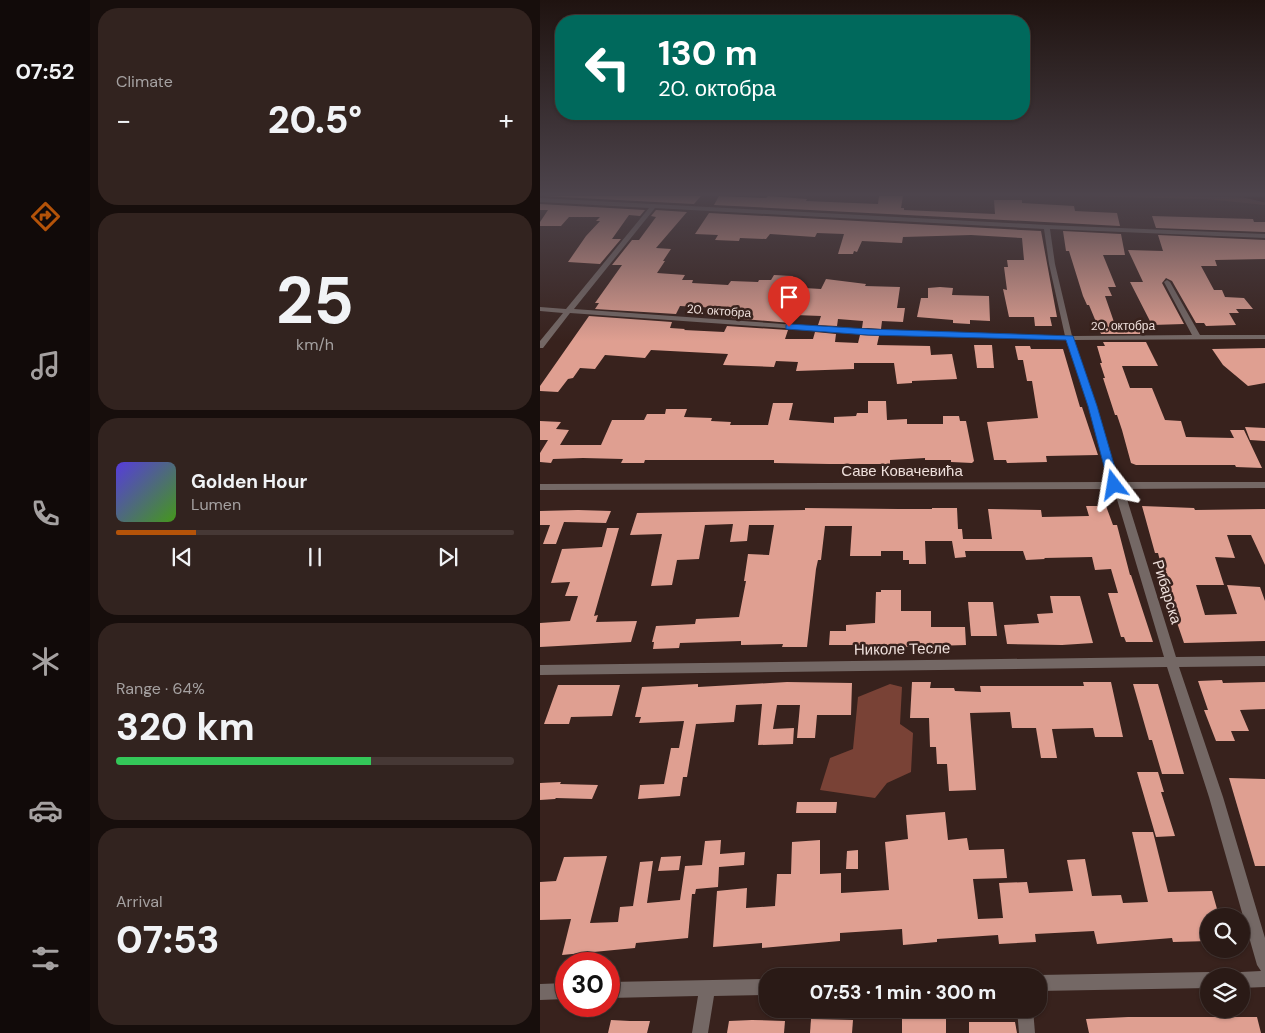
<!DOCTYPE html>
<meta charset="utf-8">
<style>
:root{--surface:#2a1a16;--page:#32231f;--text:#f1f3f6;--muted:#a5a1a1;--line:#463835;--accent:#b45309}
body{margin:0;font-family:"DM Sans",sans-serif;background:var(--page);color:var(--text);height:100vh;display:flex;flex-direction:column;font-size:19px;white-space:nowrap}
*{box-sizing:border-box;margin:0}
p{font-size:16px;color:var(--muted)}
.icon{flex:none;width:28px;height:28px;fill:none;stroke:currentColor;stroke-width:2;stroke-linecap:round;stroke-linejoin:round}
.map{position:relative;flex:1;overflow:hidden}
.sheet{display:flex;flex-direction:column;gap:8px;padding:8px;background:#170e0c;width:450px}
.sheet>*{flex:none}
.hud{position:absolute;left:15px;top:15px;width:475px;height:105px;border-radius:20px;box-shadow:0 1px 4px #0004,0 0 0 1px var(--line);background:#00695c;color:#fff;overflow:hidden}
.tools{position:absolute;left:660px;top:908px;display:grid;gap:10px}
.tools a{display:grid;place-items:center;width:50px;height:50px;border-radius:50%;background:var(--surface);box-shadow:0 1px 4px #0004,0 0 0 1px var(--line);font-size:25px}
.speed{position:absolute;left:15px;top:952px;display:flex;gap:10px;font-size:25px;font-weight:700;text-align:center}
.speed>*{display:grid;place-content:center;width:65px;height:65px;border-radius:50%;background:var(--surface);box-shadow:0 1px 4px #0004,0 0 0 1px var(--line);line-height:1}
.speed .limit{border:8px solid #d22;background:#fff;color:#111}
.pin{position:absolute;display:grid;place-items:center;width:42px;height:42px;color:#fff;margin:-51px -21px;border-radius:50% 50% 50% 0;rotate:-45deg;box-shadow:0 0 5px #0007}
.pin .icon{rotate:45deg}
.me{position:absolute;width:55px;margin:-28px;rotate:346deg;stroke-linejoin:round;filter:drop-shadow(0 0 4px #0008)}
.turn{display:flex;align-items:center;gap:18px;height:105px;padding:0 20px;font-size:22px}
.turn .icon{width:65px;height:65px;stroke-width:2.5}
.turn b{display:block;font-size:35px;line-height:42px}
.big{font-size:38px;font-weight:800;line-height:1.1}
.sheet .widget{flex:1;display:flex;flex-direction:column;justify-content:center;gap:8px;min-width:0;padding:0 18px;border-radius:20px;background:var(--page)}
.sheet .dial{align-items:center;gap:0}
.dial b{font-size:65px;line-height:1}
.song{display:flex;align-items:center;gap:15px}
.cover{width:60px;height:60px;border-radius:8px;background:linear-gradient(135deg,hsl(250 70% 55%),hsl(100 70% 35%))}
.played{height:5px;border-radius:2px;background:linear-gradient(90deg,var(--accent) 20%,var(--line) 20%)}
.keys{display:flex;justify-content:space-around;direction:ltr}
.heat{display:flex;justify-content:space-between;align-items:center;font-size:28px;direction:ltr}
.charge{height:8px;border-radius:4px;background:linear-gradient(90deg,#34c759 64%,var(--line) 0)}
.trip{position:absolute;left:219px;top:968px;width:288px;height:50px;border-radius:20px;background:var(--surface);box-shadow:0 1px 4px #0004,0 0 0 1px var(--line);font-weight:800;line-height:50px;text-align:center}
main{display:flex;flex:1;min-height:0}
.dock{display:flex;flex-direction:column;width:90px;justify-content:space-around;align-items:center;background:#110a09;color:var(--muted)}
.dock .icon{width:35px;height:35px}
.dock .selected{color:var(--accent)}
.dock b{font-size:22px;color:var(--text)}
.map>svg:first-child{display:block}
.green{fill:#6b3d32}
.forest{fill:#794236}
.water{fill:#280000;stroke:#634342}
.building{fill:#df9f91}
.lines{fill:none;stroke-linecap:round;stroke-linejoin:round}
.street{fill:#746865;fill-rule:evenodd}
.route{fill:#1a73e8;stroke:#114b97}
.labels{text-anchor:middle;stroke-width:5;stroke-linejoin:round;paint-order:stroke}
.far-street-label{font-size:12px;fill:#eedfdb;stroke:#38221d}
.street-label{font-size:15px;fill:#eedfdb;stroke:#38221d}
</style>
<main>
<nav class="dock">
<b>07:52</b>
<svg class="icon selected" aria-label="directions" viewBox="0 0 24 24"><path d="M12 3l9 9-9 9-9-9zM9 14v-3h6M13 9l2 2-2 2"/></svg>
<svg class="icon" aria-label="music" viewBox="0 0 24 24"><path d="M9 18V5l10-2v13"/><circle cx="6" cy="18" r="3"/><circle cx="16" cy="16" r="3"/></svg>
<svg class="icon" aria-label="phone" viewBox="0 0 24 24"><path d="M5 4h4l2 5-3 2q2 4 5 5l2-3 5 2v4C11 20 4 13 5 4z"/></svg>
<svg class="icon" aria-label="climate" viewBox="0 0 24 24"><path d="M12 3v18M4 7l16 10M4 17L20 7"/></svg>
<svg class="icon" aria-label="car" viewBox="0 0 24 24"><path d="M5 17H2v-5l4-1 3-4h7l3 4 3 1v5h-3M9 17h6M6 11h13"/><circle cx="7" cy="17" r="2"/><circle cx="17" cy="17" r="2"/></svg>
<svg class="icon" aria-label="filters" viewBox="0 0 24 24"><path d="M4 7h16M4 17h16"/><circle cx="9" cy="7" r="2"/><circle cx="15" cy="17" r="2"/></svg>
</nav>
<section class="sheet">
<div class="widget"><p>Climate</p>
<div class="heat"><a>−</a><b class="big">20.5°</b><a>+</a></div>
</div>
<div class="widget dial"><b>25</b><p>km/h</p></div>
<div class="widget">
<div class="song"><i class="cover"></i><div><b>Golden Hour</b><p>Lumen</p></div></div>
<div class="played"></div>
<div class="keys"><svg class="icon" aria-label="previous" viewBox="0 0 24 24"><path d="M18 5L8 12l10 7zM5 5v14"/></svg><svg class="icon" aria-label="pause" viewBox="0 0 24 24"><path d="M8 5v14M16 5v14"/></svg><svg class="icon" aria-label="next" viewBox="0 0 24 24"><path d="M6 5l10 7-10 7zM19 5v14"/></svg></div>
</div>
<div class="widget"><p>Range · 64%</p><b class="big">320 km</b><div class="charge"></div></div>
<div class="widget"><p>Arrival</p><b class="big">07:53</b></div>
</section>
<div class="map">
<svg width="725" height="1033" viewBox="0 0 725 1033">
<rect width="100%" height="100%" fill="#38221d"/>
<path class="green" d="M531 196H725V205L666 199Z"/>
<path class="forest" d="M350 684 362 687 360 724 373 733 371 772 347 783 335 798 280 790 290 758 313 749 318 697Z"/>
<path class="water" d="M609 196H725V203L703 198Z"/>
<g class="building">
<path d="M3 196H161L154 204Z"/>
<path d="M179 196 226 198 228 196 267 199 266 201 338 204 339 196H363L361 208H364V210L455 214 454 200H482V203L534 206 535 211 577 213 580 226 174 205Z"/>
<path d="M0 204 105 210 100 216 89 215 72 239H81L60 264 28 262 46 236 60 221H56L60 217H29L21 226H0V222L8 210H0Z"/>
<path d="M116 210 147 212 116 248 131 249 123 261H125L117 273 145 275 142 280H153L152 283 188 285 191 281 218 282 219 280H231L234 275 253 276 248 287 281 289 286 279 326 284 325 286 360 287 357 308H365L363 322 342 321 341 329 328 328H322L323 321 298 319 297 326 278 325 281 316 255 315 251 323 191 318 196 309 179 308 140 306 136 314 55 309 59 303H55L82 265H72L92 240H99L116 217 111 216Z"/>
<path d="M169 213 501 231 517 317H510L512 326H495L494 317H469L463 289 467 290 464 267H468L467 260H484L482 238 431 235 363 237 362 243 322 241 317 252 314 251 313 254H298L304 234 277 233 275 237 230 234 226 239 200 238 199 241 175 240 178 235 155 234Z"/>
<path d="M612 216 713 219 714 222H725V232L616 228Z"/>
<path d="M523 231 581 234 585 255H563L576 287H568L572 296H565L574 322H596L602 334H561L549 305H547L543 296 529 251H526Z"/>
<path d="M618 235 725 240V259L675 260 677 266H661L674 290H682L685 297 704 298 713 309H696L699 313H689L696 325 666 326 664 323H656L632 281 626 278 622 283 644 324 612 325 590 282H603L588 250 623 251Z"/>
<path d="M400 287 413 288 412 295 449 296 450 321 430 320V324L413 323V320L377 317 381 298H388V288Z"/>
<path d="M49 316 132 322 130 328 145 329 144 330 184 332 187 326 248 330 245 339H273L275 332 296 334 295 342 318 343 320 335 339 336 337 345 390 346 391 355 412 354 417 379 372 381V383L357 384 354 363H314V369L256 371 258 362 236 361 234 367 183 365 188 354 111 350 105 358 65 355 55 369 40 368 33 378 28 379 18 392 0 391V386Z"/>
<path d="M563 342H606L618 366H582L590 388H612L625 420 641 421 646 437 694 438 690 430H704L722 468 696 467 695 465H596L591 463 582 430 577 415H575L563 378H565L560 363H562L557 346H565Z"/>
<path d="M434 345H452L454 368H437Z"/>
<path d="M475 346H490L491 349H523L540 407H542L558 455 506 456 507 462 467 463 466 460H454L447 422 498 418 492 381H487L483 360H478Z"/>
<path d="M725 348V383L708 386 683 365 672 349Z"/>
<path d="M328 401H346L347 420 367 419V424H403V416H419L420 421H426L434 461 432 463 411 462V460H385V458L350 460V464H289L234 463V460H105L104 463H81L83 459 43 458 13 459 11 463 0 462V453L8 440H0V421L21 422 16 429 29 430 20 445H61L72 420H104L107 414H125L126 409H147L144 417 172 418 171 421 191 422 190 425H228L233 403H253L249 420 294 423V417L316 416 317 413H328Z"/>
<path d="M705 427 725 428V441L710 440Z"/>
<path d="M546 506H566L573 525H577L590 575H591L613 642H586L584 637H581L568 593H578L571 569 555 570 552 557 504 558 505 559 486 560 483 551H425L426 557 415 558 412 541H385L386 564H369V560H363V551H341V556H310L312 526H285L281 560H278L276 569 267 647H242L243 644 201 645V641L140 643 139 648 113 649 114 642H112L116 626 155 624 156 619 199 617 206 581H204L208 554 229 555 234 525H209L207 541 190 542 193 524 165 525 159 559 137 560 132 585 111 586 122 534 90 535 97 513 265 510V508L358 509H392V508H417L418 529H422L423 539H452L448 509 501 510 502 517 549 516Z"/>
<path d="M602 506 654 508 655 510 725 509V565L711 535H687L695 558 675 557 684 585H656L665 615 697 614 687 585 720 587 725 601V641L644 643 633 611 618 553H615Z"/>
<path d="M0 511 38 510 71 511 66 523 24 522 16 544H3L10 525H0Z"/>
<path d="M67 528H79L54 616 58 615 56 622 97 621 91 642 0 647V623L30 621 38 596H25L30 582 11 583 22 549 62 547Z"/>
<path d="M341 590H361V611H391V627H425L426 645 361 647V645H289L290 631H306V625L335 623 336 592H341Z"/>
<path d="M510 596H540L553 643 522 645 467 644 464 625 499 623 497 614 513 613Z"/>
<path d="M428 602H453L457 636H431Z"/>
<path d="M682 680 683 683 725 682V709L700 710 709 731H691L695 741H676L664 710H668L658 681Z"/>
<path d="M247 682 312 683 311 715H277L275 738H257L260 705H237L233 729 254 728 253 744 218 745 222 704 196 705 194 722 156 724 147 777H143L140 796 98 799 100 785 124 784 131 748H139L144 721 99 723 101 717H95L102 687 158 684V687Z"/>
<path d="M372 682H391L390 688H414L415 691 441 692 440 686H544L543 682H571L583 737H555L553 728 512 729 517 758H501L496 728H472L470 712 430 713 436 790 409 791 407 764H397L396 747H390L389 718H370Z"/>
<path d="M593 684H618L644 774H622L612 740H609Z"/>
<path d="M18 685H80L72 716 31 717 29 724H4Z"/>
<path d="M597 772H618L624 792H621L635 836 616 837Z"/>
<path d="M689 778 725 779V866H715Z"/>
<path d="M21 782 20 784 58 785 52 799 16 798 15 799 0 800V783Z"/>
<path d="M257 802H297L296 813H256Z"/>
<path d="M405 812 408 840 427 838 429 850 464 849 467 878 433 879 438 919 463 918 459 883 487 882 489 893 533 891 527 860 545 859 552 896 581 895 583 903 608 902 592 832H613L628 892 672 891 679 916H669V941L633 942 632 938 557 944 554 931 495 934 496 942 459 944 458 935 397 939V942L363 945 362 929 300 933V941L222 948V943L173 947 177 891 207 888 206 908 235 906 237 874H251L252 842 280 840V874L301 873V893L349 890 345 842 368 839 366 815Z"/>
<path d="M181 840 180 854 205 852 204 865 179 867 178 887 156 889 155 894H152L148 938 96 943 95 948 22 955 31 919 0 920V882L16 881 24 857 67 856 50 923 78 922 80 907 93 906 100 862 113 861 107 903 140 900 145 866 162 865 165 841Z"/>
<path d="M318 850V869H306L307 851Z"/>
<path d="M141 856 139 870 118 871 121 857Z"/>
<path d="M588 1017H717L721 1033H549L546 1019Z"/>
<rect x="362" y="1018" width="44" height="15"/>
<path d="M271 1019 313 1020 312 1033H270Z"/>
<path d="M71 1020 90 1021H110L107 1033H68Z"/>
<path d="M212 1020 245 1021 244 1033H187L189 1021Z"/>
<path d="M429 1022H475L477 1033H429Z"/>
</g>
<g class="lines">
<g class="street">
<path d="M0 198 507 225 725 234V238L510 229 515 264 532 336 652 335 624 282 627 280 630 282 660 335H725V339L534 340 557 407 578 482H725V488L581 489 586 496 636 657 725 656V666L639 667 683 797 725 938V987L701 988V976H694L701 972 721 971 717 965 669 797 627 667 0 675V665L624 657 576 496 571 489 0 490V484L568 482 549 407 526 340 328 334 30 313 3 348H0V341L23 313 0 311V307L26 309 109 208 0 202ZM115 208 504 229 509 264 525 336 328 330 34 309Z"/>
<path d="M669 972 676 976H669V988L498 991V976H495L498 975Z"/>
<path d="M228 979V995L174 996 168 1033H152L158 996 69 998V982Z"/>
<path d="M26 983V999L0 1000V984Z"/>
<path d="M477 1009H493L495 1033H479Z"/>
</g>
</g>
<linearGradient id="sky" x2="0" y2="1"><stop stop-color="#1f1310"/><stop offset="0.57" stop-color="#4d444c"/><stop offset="1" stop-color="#4d444c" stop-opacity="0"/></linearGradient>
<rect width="725" height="341" fill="url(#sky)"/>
<path class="route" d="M249 324 328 329 533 336 557 406 580 485 574 489 569 485 548 406 526 340 328 335 246 329V325Z"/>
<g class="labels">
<g class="far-street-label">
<text transform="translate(179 311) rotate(4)" y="4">20. октобра</text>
<text x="583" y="330">20. октобра</text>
</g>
<g class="street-label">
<text x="362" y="476">Саве Ковачевића</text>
<text transform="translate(627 592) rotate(73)" y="5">Рибарска</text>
<text transform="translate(362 649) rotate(-1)" y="5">Николе Тесле</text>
</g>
</g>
</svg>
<div class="tools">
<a><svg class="icon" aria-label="search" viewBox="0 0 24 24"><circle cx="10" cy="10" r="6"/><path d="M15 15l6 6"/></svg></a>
<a><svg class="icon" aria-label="layers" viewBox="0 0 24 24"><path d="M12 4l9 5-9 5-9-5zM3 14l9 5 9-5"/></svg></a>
</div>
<div class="speed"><div class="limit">30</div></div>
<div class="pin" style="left:249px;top:327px;background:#d93025"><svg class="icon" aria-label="arrive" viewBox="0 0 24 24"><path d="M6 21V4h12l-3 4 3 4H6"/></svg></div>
<svg class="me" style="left:574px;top:485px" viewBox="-20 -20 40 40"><path d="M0-17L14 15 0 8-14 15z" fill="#1a73e8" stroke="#fff" stroke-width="4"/></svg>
<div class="trip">07:53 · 1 min · 300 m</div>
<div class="hud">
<div class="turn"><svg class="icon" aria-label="left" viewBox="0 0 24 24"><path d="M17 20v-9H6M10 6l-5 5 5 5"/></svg><div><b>130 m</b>20. октобра</div></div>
</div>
</div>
</main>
